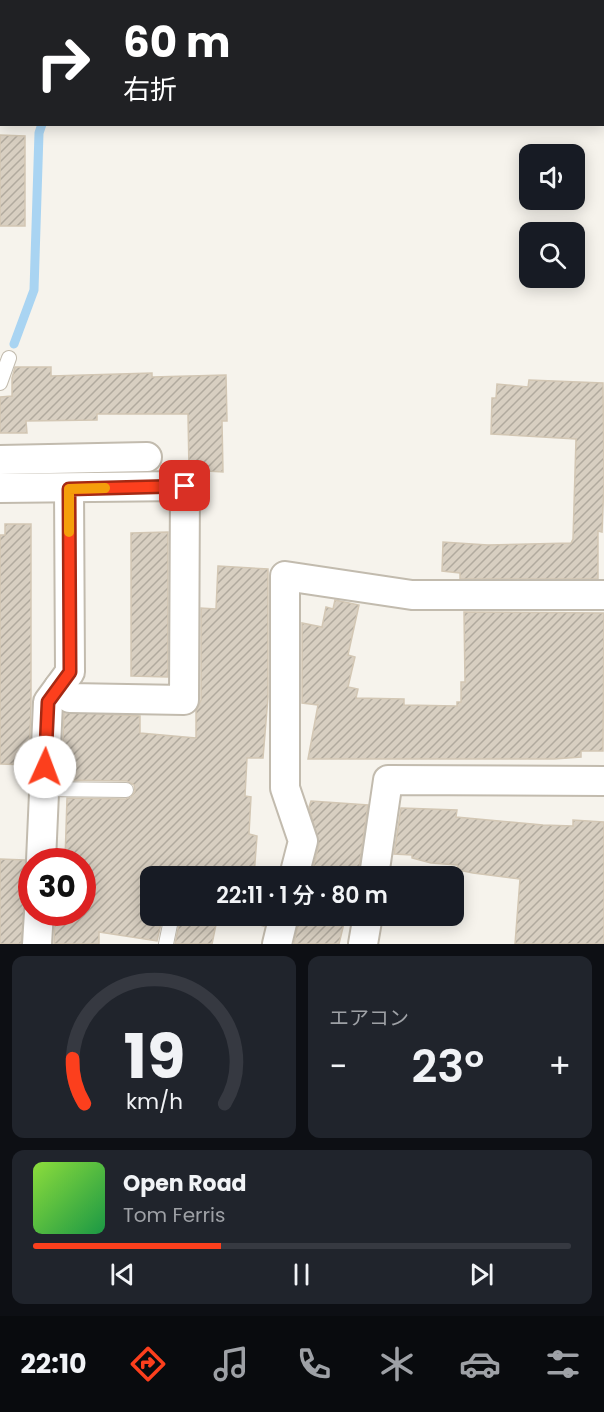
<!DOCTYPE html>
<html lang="ja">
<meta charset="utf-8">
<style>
:root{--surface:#171b24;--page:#20242c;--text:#f1f3f6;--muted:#9ea1a6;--line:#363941;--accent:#fc3f1d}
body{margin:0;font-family:Poppins,"Noto Sans JP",sans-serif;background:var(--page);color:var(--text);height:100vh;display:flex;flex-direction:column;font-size:22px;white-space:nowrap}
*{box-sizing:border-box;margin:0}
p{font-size:20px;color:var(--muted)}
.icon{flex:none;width:33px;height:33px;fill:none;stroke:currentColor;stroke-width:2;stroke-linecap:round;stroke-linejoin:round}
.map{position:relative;height:944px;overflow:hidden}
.drawer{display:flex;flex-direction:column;gap:12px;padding:12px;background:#0d0f14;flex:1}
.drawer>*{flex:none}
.hud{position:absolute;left:0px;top:0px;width:604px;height:126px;box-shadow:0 3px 15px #0003;background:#202124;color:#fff;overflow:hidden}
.controls{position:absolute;left:519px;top:144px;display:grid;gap:12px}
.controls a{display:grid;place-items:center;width:66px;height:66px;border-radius:12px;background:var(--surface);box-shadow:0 3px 15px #0003;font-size:30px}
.speed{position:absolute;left:18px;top:848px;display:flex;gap:12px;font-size:30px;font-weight:700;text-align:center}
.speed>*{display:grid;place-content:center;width:78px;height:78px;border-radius:50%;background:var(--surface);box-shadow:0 3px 15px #0003;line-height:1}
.speed .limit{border:9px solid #d22;background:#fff;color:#111}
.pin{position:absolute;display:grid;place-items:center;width:51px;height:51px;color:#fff;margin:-26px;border-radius:12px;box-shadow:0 3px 9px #0006}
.me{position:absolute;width:66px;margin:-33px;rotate:2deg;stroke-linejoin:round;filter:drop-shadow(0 0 4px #0008)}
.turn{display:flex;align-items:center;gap:21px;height:126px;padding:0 24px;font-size:27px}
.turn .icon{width:78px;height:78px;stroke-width:2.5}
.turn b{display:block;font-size:42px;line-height:51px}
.big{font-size:45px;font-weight:600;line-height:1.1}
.drawer .widget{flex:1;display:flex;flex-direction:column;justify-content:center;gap:9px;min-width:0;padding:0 21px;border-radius:12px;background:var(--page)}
.drawer .dial{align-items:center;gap:0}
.dial svg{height:156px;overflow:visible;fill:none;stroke:var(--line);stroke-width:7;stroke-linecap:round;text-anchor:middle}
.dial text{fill:var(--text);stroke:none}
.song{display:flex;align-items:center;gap:18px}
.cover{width:72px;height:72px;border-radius:9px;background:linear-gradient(135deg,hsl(90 70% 55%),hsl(140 70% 35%))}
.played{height:6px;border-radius:3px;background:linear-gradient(90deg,var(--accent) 35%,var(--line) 35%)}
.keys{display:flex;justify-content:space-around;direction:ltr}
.heat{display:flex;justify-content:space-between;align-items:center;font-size:33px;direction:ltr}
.drawer .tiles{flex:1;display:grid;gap:12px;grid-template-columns:1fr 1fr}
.widget:last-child{grid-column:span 2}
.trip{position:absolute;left:140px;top:866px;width:324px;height:60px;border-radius:12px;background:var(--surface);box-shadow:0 3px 15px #0003;font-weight:600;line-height:60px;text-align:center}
.menu{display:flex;height:96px;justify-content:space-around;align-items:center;background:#090b0e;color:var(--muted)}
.menu .icon{width:42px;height:42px}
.menu .active{color:var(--accent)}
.menu b{font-size:27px;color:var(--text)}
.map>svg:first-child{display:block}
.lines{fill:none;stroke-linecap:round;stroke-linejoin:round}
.stream{stroke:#a9d4f2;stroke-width:9}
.building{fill:url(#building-hatch);stroke:#d3c7b4;stroke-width:1.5}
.service-casing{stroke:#c2bbae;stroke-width:16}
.minor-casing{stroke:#c2bbae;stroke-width:32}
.service{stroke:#fff;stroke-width:14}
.minor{stroke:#fff;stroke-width:28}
.route-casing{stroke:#a42913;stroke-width:15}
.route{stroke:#fc3f1d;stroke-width:10}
.slow{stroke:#f59e0b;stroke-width:10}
</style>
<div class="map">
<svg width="604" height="944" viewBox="0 0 604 944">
<defs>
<pattern id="building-hatch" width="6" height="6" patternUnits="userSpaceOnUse" patternTransform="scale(1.5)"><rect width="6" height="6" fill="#d8cfc1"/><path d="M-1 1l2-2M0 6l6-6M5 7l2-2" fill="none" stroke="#b1aa9e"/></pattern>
</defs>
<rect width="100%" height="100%" fill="#f6f3ec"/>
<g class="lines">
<g class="stream">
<path d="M59 0V2"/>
<path d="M14 344 34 290 39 133 42 124"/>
</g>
</g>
<g class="building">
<path d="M0 135 25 136V226H0Z"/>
<path d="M15 367H51V376L152 373V377L226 375 227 421H222L223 472 189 470 188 414H97V420L26 421 27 433H0V397L12 396V378Z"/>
<path d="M529 380 603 383 604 483 602 532 598 531V579H460V573L442 571 443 542 488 545 571 543 573 539 576 439 491 434 492 398H496L497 384 528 387Z"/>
<path d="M5 524H31V704L29 765 0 764V535H5Z"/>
<path d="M168 532V677L131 676V533Z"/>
<path d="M218 566 268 569V697L263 758H247L245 796 251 797 249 834 257 836 254 876H150V915H163L157 941 99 932V944H54L55 912H82V861H65L67 798 126 799 131 797 135 791 134 785 127 781 67 780V774L64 773V767H62L64 712 140 716V733L196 738V711L201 700V608L216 609Z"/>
<path d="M335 600 359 605 348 655 355 657 348 687 358 689 356 698 404 699V705L457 706V702H461V682H465L464 612 604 613 603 751H581V757L554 759H308L318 705 302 703V623L322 627 326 607 333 609Z"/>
<path d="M311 801 368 805 358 876H311L319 844 309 807Z"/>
<path d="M401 808 457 810 456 817 543 825 573 826V820L604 822V944H515L520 879 473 873 459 870 457 865 431 863 412 858V855L394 854Z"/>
<path d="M0 859 25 860 28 871 21 944H0Z"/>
<path d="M181 915H218L212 944H175Z"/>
<path d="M219 915H267L264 926Z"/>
<path d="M300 915H346L339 944H294Z"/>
</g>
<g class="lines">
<g class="service-casing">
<g id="service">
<path d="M0 383 9 358"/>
<path d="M44 789 126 790"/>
<path d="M166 944 172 915"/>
</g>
</g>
<g class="minor-casing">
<g id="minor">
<path d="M0 460 147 457"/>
<path d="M0 488 185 486 184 700 70 698 59 687"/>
<path d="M41 861 48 702 70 672 69 488"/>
<path d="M294 876 303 841 285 788V576L412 595H604"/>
<path d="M374 876 388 780 604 781"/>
<path d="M37 944 39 912"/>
<path d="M277 944 284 915"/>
<path d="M363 944 368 915"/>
</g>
</g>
<use href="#service" class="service"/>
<use href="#minor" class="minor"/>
</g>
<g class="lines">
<g class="route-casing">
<path id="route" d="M45 767 48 702 70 672 69 489 185 486"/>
</g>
<use href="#route" class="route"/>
<path class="slow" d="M69 532V489L105 488"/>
</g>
</svg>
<div class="controls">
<a><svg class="icon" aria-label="sound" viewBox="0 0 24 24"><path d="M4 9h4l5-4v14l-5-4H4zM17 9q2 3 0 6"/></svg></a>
<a><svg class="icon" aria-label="search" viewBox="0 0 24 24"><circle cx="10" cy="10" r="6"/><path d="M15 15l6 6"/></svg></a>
</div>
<div class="speed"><div class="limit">30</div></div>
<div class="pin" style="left:185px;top:486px;background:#d93025"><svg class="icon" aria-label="arrive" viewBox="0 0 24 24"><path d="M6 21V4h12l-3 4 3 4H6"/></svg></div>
<svg class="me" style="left:45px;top:767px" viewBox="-20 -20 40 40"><circle r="19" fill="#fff"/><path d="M0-13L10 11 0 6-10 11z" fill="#fc3f1d"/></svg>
<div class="trip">22:11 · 1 分 · 80 m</div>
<div class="hud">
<div class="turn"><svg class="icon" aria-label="right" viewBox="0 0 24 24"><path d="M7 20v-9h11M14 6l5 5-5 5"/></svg><div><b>60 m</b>右折</div></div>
</div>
</div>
<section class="drawer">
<div class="tiles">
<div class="widget dial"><svg viewBox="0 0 100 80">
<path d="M14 69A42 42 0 1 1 86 69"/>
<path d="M14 69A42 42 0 0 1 8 46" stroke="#fc3f1d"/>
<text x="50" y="56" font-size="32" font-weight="700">19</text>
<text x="50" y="72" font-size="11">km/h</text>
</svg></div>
<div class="widget"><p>エアコン</p>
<div class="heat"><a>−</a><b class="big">23°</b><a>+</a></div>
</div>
<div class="widget">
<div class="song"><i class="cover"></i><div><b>Open Road</b><p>Tom Ferris</p></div></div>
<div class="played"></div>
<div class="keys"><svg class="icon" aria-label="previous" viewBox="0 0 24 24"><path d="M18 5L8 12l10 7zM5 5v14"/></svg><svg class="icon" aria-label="pause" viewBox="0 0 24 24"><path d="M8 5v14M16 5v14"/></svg><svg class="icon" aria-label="next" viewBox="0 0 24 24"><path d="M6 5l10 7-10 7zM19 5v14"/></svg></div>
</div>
</div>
</section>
<nav class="menu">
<b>22:10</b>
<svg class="icon active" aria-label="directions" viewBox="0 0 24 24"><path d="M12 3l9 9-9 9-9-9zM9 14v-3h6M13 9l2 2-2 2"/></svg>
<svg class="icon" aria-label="music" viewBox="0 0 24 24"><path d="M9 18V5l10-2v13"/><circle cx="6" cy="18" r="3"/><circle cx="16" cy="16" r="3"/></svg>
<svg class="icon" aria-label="phone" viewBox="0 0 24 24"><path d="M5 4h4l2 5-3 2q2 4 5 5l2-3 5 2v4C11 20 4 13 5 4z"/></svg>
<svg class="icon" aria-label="climate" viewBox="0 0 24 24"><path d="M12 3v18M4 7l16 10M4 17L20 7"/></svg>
<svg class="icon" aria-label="car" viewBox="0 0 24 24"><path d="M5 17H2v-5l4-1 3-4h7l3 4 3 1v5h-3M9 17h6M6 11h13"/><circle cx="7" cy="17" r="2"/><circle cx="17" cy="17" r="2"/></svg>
<svg class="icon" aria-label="filters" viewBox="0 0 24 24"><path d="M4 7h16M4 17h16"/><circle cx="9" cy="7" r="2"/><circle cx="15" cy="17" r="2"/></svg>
</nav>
